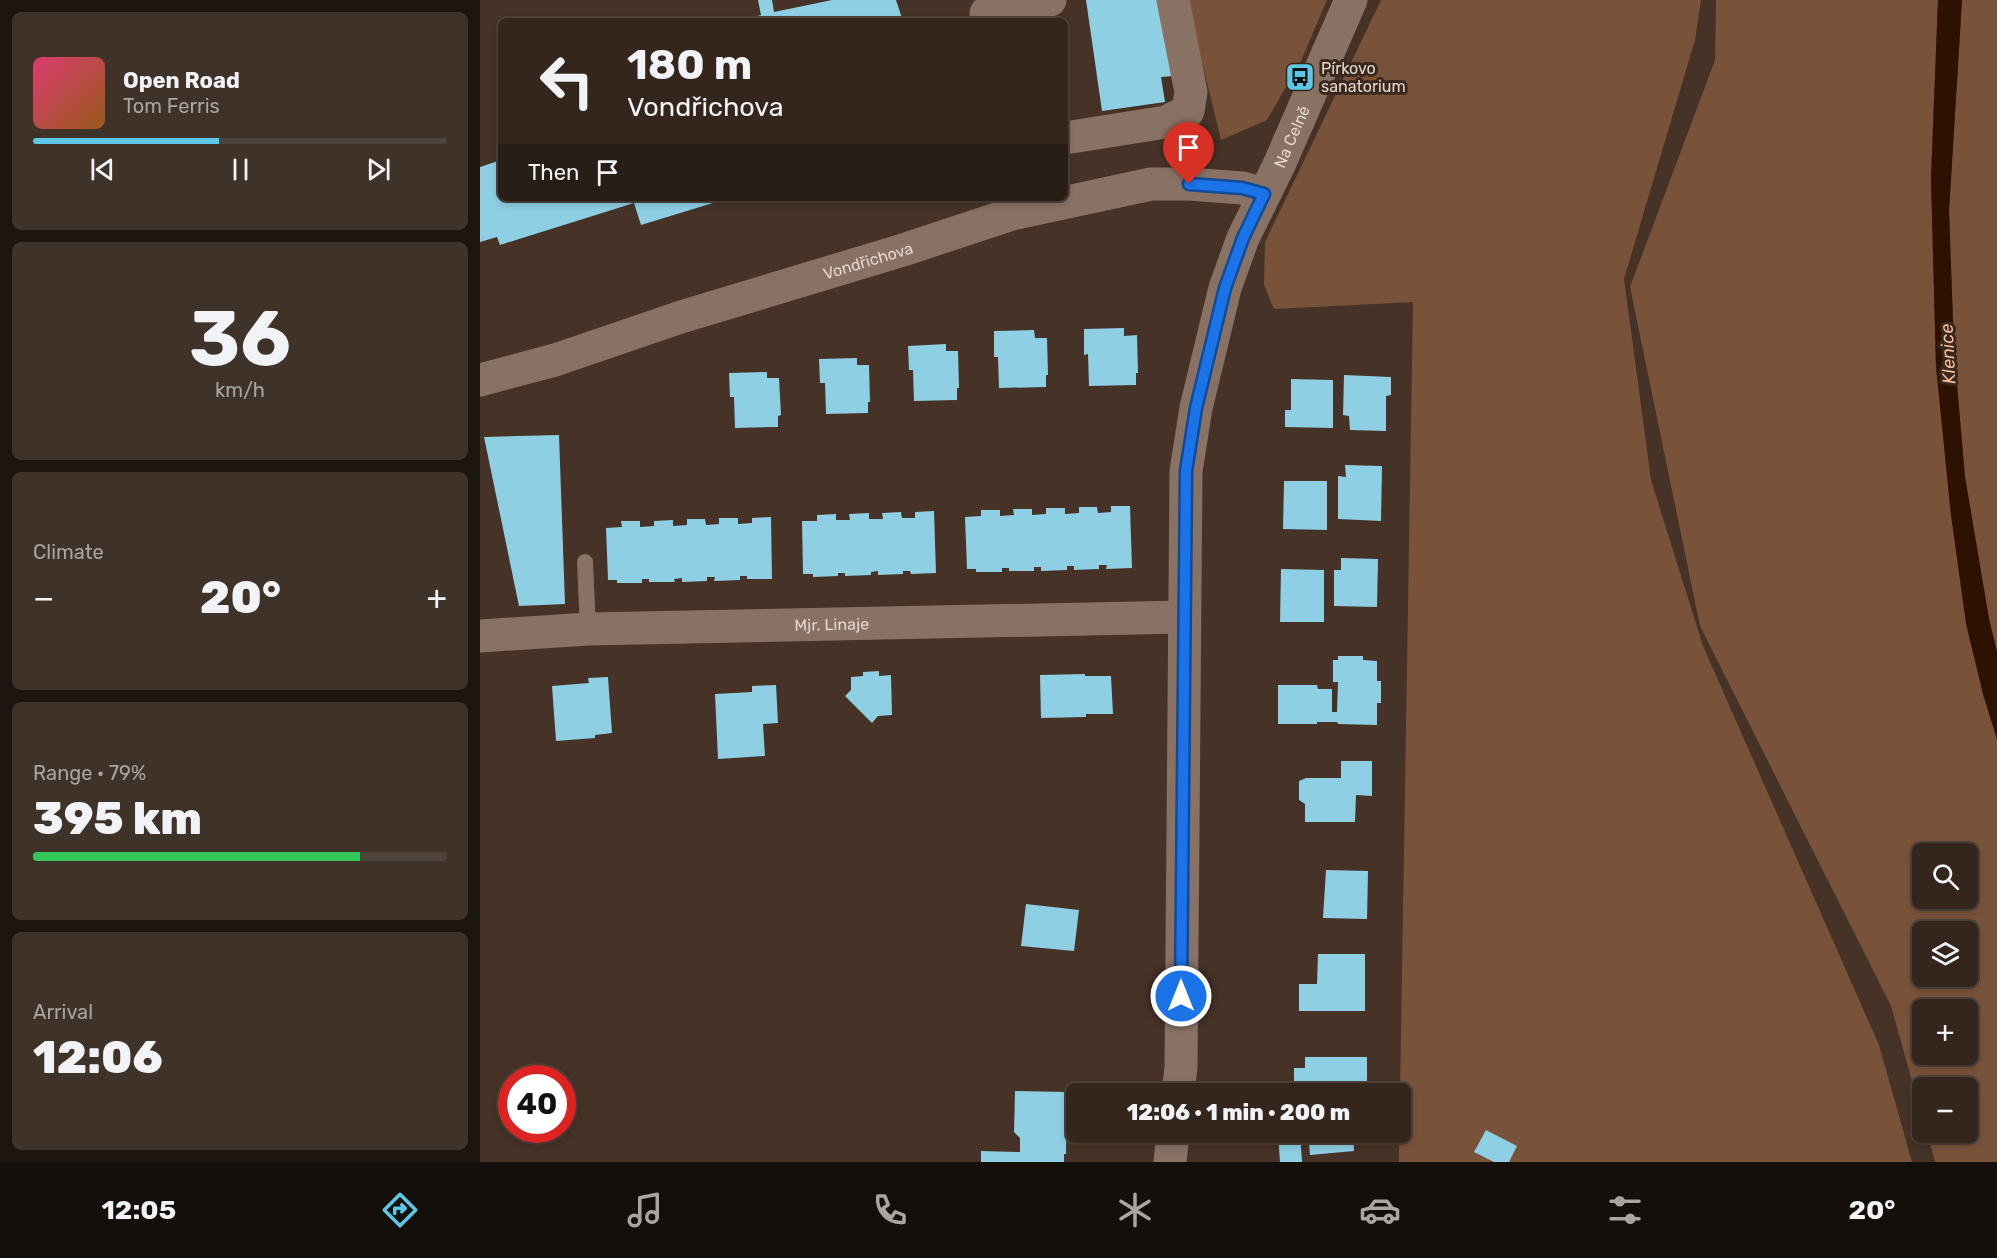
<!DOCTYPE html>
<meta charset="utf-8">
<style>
:root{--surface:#34261c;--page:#3f3229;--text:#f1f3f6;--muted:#a9a5a3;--line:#4e433b;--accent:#5bc8e7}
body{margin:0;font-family:Rubik,sans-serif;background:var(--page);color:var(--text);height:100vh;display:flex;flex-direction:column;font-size:22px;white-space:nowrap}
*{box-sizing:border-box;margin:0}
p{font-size:20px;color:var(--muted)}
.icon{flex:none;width:33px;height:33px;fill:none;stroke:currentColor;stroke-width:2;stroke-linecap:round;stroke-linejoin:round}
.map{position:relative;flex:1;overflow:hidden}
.details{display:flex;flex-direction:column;gap:12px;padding:12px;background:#1d150f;width:480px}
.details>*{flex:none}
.guide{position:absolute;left:18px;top:18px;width:570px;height:183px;border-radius:9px;box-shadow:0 3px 9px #0003,0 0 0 2px var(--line);background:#34261c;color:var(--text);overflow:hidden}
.buttons{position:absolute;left:1432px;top:843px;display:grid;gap:12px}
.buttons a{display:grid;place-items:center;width:66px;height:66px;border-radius:9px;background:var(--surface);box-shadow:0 3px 9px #0003,0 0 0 2px var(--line);font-size:30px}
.speed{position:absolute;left:18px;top:1065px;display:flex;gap:12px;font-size:30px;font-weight:700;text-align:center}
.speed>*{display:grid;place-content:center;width:78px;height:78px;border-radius:50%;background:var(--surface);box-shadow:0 3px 9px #0003,0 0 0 2px var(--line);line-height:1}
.speed .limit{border:9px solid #d22;background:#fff;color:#111}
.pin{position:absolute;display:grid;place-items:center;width:51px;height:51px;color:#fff;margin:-62px -26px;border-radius:50% 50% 50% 0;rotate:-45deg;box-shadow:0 0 6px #0007}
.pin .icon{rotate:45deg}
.me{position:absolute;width:66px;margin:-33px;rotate:0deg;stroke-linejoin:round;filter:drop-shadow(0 0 4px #0008)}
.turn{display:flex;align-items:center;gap:21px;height:126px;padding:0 30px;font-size:27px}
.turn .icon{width:78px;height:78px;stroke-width:2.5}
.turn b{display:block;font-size:42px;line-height:51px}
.then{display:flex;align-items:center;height:57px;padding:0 30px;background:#0003;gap:12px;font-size:22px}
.big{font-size:45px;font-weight:800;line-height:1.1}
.details .card{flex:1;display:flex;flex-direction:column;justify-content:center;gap:9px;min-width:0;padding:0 21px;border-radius:9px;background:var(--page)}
.details .dial{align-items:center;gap:0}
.dial b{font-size:78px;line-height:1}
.song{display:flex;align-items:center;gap:18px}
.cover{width:72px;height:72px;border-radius:9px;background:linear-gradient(135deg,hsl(340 70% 55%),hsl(30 70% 35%))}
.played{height:6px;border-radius:3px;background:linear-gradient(90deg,var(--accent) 45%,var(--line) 45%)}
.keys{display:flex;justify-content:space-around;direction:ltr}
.heat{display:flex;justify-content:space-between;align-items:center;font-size:33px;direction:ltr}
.charge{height:9px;border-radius:4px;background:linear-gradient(90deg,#34c759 79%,var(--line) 0)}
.trip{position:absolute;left:586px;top:1083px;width:345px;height:60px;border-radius:9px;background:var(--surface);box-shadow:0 3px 9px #0003,0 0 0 2px var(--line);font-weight:800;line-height:60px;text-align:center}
.dock{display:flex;height:96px;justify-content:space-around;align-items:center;background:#150f0b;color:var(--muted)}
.dock .icon{width:42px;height:42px}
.dock .on{color:var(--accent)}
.dock b{font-size:27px;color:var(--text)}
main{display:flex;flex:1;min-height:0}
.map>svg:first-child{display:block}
.green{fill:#79523a;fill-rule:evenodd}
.water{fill:#2f1100}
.building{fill:#8ecfe4}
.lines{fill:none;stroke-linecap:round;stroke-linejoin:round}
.lane{stroke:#897264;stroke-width:16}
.street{stroke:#897264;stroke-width:33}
.secondary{stroke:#897264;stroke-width:33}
.route-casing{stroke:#114b97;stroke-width:15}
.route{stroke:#1a73e8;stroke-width:10}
.labels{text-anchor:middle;stroke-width:6;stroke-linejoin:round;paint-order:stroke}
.poi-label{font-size:16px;fill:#e3d7cf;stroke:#3b281c;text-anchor:start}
.street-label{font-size:16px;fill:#e3d7cf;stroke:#3b281c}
.water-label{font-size:18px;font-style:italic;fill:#f7be9a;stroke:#3b281c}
</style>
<main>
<section class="details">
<div class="card">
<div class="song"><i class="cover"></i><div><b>Open Road</b><p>Tom Ferris</p></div></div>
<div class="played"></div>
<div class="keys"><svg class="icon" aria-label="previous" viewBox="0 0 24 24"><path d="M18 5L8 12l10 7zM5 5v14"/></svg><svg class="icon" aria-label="pause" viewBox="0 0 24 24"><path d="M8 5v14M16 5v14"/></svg><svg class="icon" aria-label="next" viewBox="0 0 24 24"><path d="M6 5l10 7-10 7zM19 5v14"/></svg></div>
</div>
<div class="card dial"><b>36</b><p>km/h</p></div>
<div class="card"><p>Climate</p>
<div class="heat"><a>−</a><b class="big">20°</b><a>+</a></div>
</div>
<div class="card"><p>Range · 79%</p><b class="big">395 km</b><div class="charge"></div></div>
<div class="card"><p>Arrival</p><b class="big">12:06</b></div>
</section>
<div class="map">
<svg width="1517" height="1162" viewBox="0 0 1517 1162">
<rect width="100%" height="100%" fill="#463226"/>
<g class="green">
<path d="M707 0H847L821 61 787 120 741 140Z"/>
<path d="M901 0H1221L1215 40 1144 279 1171 480 1223 646 1399 1045 1432 1162H919V1133L921 1132 920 1093 933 302 794 309 784 285 785 242Z"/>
<path d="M1236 0H1458L1451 178 1456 366 1471 515 1503 694 1517 739V1162H1455L1447 1133 1488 1132V1088H1443V1120L1411 1006 1220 626 1150 287 1235 60ZM1443 854H1488V898H1443ZM1443 932H1488V976H1443ZM1443 1010H1488V1054H1443Z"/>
<path d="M1482 0H1517V652L1509 619 1485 477 1474 350 1469 211Z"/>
</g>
<path class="water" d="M1458 0H1482L1469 211 1474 350 1485 477 1509 619 1517 652V739L1503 694 1486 624 1471 515 1456 366 1451 178Z"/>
<g class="building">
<path d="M278 0H292L294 12 352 0H416L423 21H258L281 15Z"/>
<path d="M606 0H682L693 76 681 77 685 102 622 111Z"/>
<path d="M21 160V198L246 199 161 225 154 203 20 245 17 237 0 242V167Z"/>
<path d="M644 328V336L657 335 658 373H656V385L609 386 608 354 604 355V329Z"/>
<path d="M554 330 555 338H567L568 375H566V387L519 388 518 357H514V331Z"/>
<path d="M466 344V351H478L479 388H477V400L434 401 433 370H429L428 346Z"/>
<path d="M377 358V365H389L390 402H388V413L346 414 345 383H340L339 359Z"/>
<path d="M287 372V378H299L301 415 298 416V427L255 428 254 397H250L249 373Z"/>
<path d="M864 375 911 377V395L906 396V431L870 430 869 416 863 415Z"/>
<path d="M811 379 853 380V428L805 427V410H811Z"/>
<path d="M79 435 85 604 39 606 4 437Z"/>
<path d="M865 465 902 466 901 521 858 519V476L866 477Z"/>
<path d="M804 481H847V530L803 529Z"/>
<path d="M631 506H650L652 568 626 569 627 565H619V569L594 570V566H587V570L561 571V567H554V571H529V568H522V572H496V569H487L485 517 501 516V510H520V516L534 515 533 509H552V515L566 514V508H585V514L599 513V507H617L618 513 631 512Z"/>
<path d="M454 511 456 573 431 574 430 571H423V574L398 575V571L391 572V575L365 576V573H358V576L333 577V574H323L322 521H337V515L356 514V520H370L369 514 389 513V519H403L402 513 421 512 422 518H435V512Z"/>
<path d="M291 517 292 579H267V576H260V580L234 581 235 577H227V581L202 582V578L194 579 195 582H169V579H162V583H137V580H128L126 528 142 527 141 521H160V527L174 526V521L193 520V526L207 525V519H225L226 525 239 524V518H258V524L272 523V518Z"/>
<path d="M861 558 898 559 897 607 854 606V570H861Z"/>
<path d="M801 569 844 570V622H800Z"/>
<path d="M858 656H883V660L897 661V681H901V703H897V725L858 724 857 722H837V724H798V685H837L838 689H852V712H857L858 682H853V660H858Z"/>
<path d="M399 671V676L411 675 412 715 398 716 392 723 365 696 371 690V677L383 676V672Z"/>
<path d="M605 674V676H631L633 714H606V717L561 718 560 675Z"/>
<path d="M128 677 132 733 115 735V738L76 741 72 686 109 683 108 678Z"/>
<path d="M296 685 298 723 283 724 285 756 238 759 235 694 272 692V686Z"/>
<path d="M861 761H892V796L876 795 875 822H825V804L819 800V781L826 778H861Z"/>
<path d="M846 870 888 871 887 919 843 918Z"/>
<path d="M546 904 599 910 594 951 541 946Z"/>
<path d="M838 954H885V1011H819V984H837Z"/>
<path d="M825 1057H887V1091H872V1094H814V1068H825Z"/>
<path d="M535 1091 587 1092 586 1154H584V1162H501V1151L540 1152V1138L534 1132Z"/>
<path d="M1006 1130 1037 1146 1029 1162H1014L994 1152Z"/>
<path d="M798 1132H820L822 1162H800Z"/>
<path d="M828 1132H873L874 1151 830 1155Z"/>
</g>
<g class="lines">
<path class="lane" d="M105 562 108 629"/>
<g class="street">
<path d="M507 21 506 13 570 0"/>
<path d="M585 138 686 122 708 111 711 92 693 0"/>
<path id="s1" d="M0 380 75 360 201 317 423 250 532 214 671 184H709L762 188 784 194"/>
<path id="s2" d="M0 636 108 629 704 617"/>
</g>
<g class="secondary">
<path id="s3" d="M698 1094 701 1067 706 471 716 408 745 288 763 238 799 165 871 0"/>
<path d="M690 1162 693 1132"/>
</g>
</g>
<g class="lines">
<g class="route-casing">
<path id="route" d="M701 996 706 471 716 408 745 288 763 238 784 194 762 188 709 184"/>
</g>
<use href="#route" class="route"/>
</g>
<defs>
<g id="bus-square" transform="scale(1.5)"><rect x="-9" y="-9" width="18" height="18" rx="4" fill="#5bc8e7" stroke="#3b281c"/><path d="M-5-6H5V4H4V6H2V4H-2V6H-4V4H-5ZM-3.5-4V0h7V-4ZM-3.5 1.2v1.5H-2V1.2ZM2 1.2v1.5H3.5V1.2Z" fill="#111"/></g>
</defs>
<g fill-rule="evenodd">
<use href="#bus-square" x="820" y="77"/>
</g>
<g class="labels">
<g class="poi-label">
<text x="841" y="74">Pírkovo<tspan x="841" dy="18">sanatorium</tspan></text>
</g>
<g class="street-label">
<text dy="6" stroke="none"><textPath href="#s3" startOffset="976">Na Celně</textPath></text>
<text dy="6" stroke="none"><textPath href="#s1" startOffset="406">Vondřichova</textPath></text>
<text dy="6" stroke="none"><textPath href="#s2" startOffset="352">Mjr. Linaje</textPath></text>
</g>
<g class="water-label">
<text transform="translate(1468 354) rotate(-93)" y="6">Klenice</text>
</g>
</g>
</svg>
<div class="buttons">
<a><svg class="icon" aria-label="search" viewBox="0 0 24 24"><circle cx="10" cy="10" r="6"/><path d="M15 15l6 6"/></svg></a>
<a><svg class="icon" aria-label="layers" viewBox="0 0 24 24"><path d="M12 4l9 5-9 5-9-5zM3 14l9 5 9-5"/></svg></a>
<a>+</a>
<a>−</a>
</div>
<div class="speed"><div class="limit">40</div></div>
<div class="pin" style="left:709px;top:184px;background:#d93025"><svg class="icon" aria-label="arrive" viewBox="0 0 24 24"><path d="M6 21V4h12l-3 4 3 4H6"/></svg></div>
<svg class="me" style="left:701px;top:996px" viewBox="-20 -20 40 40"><circle r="17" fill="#1a73e8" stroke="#fff" stroke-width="3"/><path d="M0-11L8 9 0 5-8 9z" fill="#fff"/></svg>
<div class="trip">12:06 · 1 min · 200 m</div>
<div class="guide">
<div class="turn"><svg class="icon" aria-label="left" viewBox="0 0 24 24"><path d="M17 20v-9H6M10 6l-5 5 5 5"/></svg><div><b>180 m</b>Vondřichova</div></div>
<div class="then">Then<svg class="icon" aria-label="arrive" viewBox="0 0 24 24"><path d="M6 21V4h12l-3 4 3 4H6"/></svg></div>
</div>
</div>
</main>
<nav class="dock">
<b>12:05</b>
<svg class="icon on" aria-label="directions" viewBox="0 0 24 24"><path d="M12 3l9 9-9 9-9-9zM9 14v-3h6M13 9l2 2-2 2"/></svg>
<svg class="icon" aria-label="music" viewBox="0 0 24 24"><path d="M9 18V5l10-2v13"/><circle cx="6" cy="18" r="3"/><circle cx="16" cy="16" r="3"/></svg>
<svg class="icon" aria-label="phone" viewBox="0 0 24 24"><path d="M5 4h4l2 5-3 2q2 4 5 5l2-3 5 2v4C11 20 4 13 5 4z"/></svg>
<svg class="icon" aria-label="climate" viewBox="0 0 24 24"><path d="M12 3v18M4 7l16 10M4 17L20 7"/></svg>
<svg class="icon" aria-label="car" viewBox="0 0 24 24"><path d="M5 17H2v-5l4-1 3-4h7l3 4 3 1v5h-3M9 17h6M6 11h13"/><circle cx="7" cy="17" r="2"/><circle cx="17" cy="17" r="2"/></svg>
<svg class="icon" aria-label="filters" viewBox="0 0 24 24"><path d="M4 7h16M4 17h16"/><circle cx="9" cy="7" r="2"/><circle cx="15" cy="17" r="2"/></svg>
<b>20°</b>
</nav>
